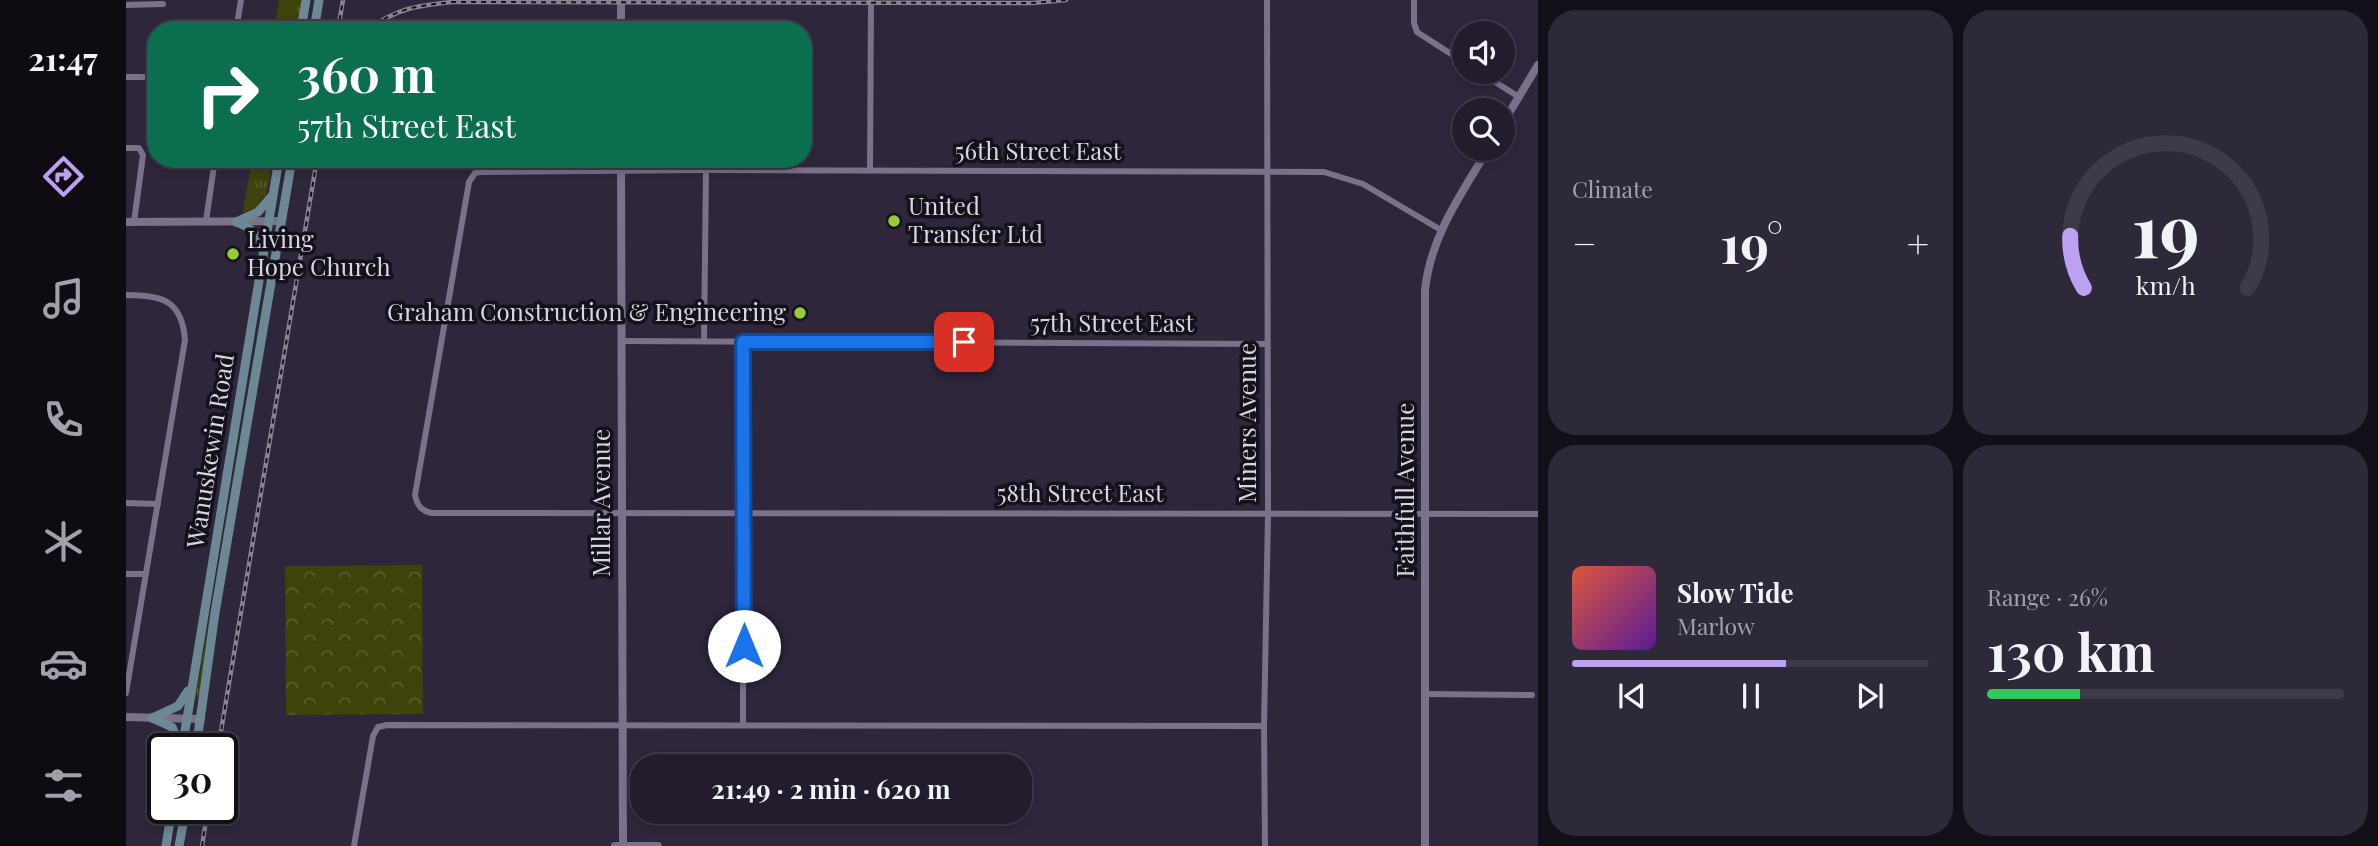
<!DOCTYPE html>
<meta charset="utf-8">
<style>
:root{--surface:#221c2c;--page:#2e2938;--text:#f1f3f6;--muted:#a2a1a9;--line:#3f3a48;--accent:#bca0f2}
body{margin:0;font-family:"Playfair Display",serif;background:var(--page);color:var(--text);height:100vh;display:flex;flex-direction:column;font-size:26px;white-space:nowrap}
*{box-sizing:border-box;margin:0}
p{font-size:23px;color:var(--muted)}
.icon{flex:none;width:38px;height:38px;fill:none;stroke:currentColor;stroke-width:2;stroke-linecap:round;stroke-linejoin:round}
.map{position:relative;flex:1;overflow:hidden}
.panel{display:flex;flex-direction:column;gap:10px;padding:10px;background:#130f18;width:840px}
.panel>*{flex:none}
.banner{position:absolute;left:21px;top:21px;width:665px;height:147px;border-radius:28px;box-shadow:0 4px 10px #0003,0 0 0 2px var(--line);background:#0b6e4f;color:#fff;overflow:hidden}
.controls{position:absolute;left:1326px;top:21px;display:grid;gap:14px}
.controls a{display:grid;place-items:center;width:63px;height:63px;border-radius:50%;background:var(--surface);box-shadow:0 4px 10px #0003,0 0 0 2px var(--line);font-size:35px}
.speed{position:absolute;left:21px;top:733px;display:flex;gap:14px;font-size:35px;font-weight:700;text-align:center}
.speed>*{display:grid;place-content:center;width:91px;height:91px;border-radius:50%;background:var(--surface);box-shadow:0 4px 10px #0003,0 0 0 2px var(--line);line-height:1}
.speed .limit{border:4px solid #111;border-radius:10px;background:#fff;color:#111}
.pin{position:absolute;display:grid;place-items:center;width:60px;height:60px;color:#fff;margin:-30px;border-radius:14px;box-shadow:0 4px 10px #0006}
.me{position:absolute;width:77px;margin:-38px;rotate:0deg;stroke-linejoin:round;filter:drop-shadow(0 0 5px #0008)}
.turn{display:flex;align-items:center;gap:24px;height:147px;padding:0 35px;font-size:32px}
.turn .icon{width:91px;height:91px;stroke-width:2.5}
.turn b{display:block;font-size:49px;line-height:60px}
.big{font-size:52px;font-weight:700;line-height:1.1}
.panel .tile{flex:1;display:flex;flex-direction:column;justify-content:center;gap:10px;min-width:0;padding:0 24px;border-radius:28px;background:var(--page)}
.panel .dial{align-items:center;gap:0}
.dial svg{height:182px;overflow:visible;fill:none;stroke:var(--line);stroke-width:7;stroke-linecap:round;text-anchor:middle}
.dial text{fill:var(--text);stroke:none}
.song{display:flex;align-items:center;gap:21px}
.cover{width:84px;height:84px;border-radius:10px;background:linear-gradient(135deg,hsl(10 70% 55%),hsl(270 70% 35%))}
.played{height:7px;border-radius:4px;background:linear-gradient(90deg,var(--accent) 60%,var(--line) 60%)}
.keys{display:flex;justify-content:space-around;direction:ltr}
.heat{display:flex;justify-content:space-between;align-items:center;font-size:38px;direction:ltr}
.charge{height:10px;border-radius:5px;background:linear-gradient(90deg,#34c759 26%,var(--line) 0)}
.panel .tiles{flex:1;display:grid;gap:10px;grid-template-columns:repeat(2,1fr)}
.trip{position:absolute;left:504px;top:754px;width:402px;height:70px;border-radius:28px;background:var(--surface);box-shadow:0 4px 10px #0003,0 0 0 2px var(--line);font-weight:700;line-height:70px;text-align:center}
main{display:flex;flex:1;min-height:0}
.menu{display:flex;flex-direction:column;width:126px;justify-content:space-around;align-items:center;background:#0e0b12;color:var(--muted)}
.menu .icon{width:49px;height:49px}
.menu .selected{color:var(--accent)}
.menu b{font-size:32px;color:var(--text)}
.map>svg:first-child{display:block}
.grass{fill:url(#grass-tufts)}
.park{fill:url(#park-crowns)}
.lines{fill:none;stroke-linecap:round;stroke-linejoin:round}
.minor{stroke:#7a718a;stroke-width:6}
.tertiary{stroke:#7a718a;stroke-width:8}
.secondary{stroke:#6c8894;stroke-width:9}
.rail-casing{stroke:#888293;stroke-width:4.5}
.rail{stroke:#15111a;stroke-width:2;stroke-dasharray:5;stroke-linecap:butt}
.route-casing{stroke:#114b97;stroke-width:18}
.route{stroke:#1a73e8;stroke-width:12}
.poi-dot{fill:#98cb37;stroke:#15111a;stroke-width:2.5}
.labels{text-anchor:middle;stroke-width:7;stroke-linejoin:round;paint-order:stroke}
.street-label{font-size:24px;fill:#dad5e3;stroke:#15111a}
.poi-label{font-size:24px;fill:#dad5e3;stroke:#15111a;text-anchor:start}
</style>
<main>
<nav class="menu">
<b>21:47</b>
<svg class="icon selected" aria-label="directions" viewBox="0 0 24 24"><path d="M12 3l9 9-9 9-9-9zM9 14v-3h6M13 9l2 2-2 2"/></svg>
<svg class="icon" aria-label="music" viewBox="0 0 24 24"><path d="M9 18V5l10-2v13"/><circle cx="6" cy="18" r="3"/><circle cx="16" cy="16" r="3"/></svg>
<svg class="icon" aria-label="phone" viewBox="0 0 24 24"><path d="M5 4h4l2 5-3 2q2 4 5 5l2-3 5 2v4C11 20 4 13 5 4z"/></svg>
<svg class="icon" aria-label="climate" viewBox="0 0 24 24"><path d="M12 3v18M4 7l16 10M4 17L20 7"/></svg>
<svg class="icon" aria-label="car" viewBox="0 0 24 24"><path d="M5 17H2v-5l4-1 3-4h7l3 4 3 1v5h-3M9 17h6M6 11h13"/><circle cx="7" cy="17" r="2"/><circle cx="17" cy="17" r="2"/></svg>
<svg class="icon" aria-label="filters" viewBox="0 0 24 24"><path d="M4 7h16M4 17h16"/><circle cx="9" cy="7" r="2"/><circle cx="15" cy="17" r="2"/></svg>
</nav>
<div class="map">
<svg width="1412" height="846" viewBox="0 0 1412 846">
<defs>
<pattern id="grass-tufts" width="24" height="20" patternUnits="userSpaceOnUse" patternTransform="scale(1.75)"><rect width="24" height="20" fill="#3e4309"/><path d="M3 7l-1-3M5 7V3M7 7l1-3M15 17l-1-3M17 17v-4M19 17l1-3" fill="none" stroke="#595d2d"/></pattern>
<pattern id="park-crowns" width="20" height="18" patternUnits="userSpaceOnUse" patternTransform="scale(1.75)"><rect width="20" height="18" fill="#3e4309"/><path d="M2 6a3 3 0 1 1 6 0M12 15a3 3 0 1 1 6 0" fill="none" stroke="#595d2d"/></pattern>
</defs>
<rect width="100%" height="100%" fill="#2e263b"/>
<g class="grass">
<path d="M153 0H177L172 30H148Z"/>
<path d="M126 159H147L140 196 136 198 131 207 117 213Z"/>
<path d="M139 289 137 313 74 691 69 702Z"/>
</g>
<path class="park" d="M296 565 297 714 160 715 159 566Z"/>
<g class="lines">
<g class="minor">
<path d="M1288 0V23L1291 32 1339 63"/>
<path d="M0 5 37 4"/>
<path d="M110 30 115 0"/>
<path d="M1353 72 1393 97"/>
<path d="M0 77H30"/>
<path d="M0 148H13L17 155 8 222"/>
<path d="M744 170 745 0"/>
<path d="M80 221 89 159"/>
<path d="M1315 230 1237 184 1198 172 580 170 354 172 349 173 343 182 289 495C291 505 295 511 306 513L1412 514"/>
<path d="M0 295C36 295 56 300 59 340L0 693"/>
<path d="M495 341 1141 344"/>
<path d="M578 341 580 170"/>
<path d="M617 342V725"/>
<path d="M0 503 32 504"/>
<path d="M0 574H19"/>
<path d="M1299 694 1406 695"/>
<path d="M228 846 247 736 252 727 261 725 1138 726"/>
<path d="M1139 846 1138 726 1142 514 1141 0"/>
</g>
<g class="tertiary">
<path d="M495 30V0"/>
<path d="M1377 123 1412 65"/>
<path d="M495 159 497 846"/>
<path d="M0 222 155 221"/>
<path d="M0 717 75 719"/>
<path d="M489 846H532"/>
<path d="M1299 846V290C1305 235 1335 195 1362 149"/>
</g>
<g class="secondary">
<path d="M175 30 180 0"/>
<path d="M188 30 193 0"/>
<path d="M110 222 132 212 146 196"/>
<path d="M110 222C125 227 131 234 136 249"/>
<path d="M26 718 52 706 62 691"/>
<path d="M26 718 46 727 55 747"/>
<path d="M56 749 153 159"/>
<path d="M70 749 89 613 166 159"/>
<path d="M40 846 46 808"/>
<path d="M53 846 60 808"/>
</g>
<g class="rail-casing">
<g id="rail">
<path d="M212 30 217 0"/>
<path d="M241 30C272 8 289 6 326 2L906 3 940 0"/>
<path d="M92 749 191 159"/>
<path d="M76 846 82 808"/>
</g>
</g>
<use href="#rail" class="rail"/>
</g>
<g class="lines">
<g class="route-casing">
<path id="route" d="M618 646 617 342H838"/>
</g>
<use href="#route" class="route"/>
</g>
<g class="poi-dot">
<circle cx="768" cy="221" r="7"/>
<circle cx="107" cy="254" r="7"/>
<circle cx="674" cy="313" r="7"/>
</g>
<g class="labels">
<g class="street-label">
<text x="912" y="160">56th Street East</text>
<text x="986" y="332">57th Street East</text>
<text transform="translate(1122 423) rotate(-90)" y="8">Miners Avenue</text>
<text transform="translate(85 451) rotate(-81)" y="8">Wanuskewin Road</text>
<text transform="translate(1280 490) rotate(-90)" y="8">Faithfull Avenue</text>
<text x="954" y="502">58th Street East</text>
<text transform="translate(476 503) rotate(-90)" y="8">Millar Avenue</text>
</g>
<g class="poi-label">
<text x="782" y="215">United<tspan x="782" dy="28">Transfer Ltd</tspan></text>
<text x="121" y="248">Living<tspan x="121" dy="28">Hope Church</tspan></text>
<text x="660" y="321" text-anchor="end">Graham Construction &amp; Engineering</text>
</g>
</g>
</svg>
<div class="controls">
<a><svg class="icon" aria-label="sound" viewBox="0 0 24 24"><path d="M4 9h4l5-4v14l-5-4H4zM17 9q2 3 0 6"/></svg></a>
<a><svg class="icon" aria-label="search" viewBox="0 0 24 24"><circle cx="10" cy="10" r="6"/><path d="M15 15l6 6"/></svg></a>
</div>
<div class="speed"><div class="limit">30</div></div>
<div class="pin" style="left:838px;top:342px;background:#d93025"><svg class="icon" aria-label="arrive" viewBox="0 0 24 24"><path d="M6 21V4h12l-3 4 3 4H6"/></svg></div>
<svg class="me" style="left:618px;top:646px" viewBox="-20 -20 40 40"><circle r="19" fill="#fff"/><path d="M0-13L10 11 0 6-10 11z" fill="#1a73e8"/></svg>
<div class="trip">21:49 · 2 min · 620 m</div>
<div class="banner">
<div class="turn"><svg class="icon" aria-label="right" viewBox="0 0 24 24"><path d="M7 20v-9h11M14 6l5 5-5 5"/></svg><div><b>360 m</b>57th Street East</div></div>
</div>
</div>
<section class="panel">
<div class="tiles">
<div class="tile"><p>Climate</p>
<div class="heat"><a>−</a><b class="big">19°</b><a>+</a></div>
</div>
<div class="tile dial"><svg viewBox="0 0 100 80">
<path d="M14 69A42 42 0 1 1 86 69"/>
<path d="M14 69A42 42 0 0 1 8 46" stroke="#bca0f2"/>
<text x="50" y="56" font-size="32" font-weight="700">19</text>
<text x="50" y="72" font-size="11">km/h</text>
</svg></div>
<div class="tile">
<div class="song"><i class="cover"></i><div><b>Slow Tide</b><p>Marlow</p></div></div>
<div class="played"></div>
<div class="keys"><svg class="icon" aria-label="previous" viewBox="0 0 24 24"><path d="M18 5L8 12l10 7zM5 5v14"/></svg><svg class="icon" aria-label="pause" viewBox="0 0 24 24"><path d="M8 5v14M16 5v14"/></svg><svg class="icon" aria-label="next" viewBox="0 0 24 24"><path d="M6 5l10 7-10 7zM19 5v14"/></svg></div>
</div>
<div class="tile"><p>Range · 26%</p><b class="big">130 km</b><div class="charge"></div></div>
</div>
</section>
</main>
